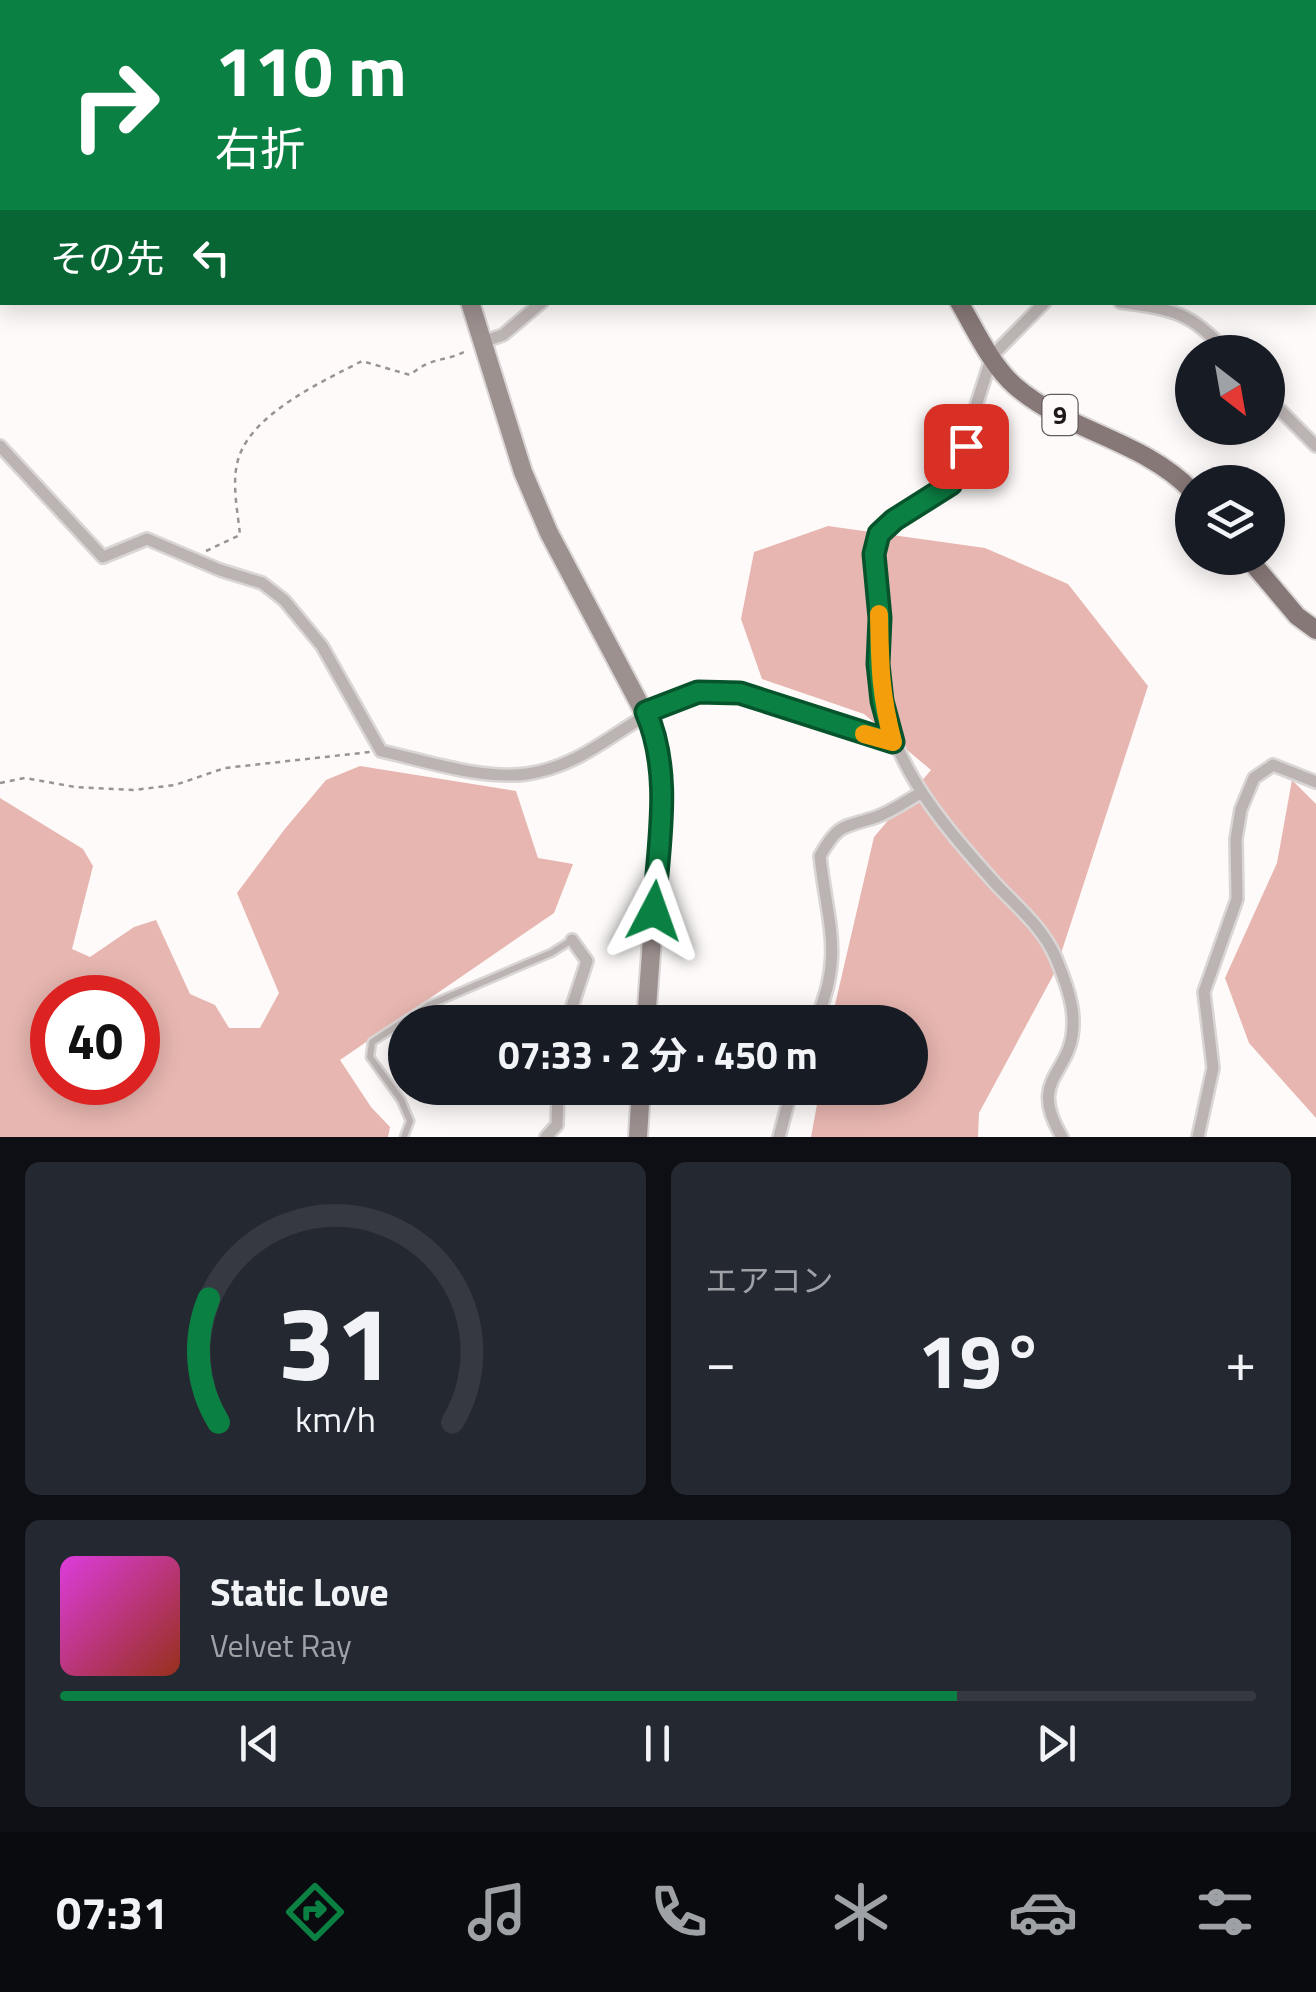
<!DOCTYPE html>
<html lang="ja">
<meta charset="utf-8">
<style>
:root{--surface:#171b24;--page:#242831;--text:#f1f3f6;--muted:#9ea1a6;--line:#363941;--accent:#0b8043}
body{margin:0;font-family:"Titillium Web","Noto Sans JP",sans-serif;background:var(--page);color:var(--text);height:100vh;display:flex;flex-direction:column;font-size:38px;white-space:nowrap}
*{box-sizing:border-box;margin:0}
p{font-size:32px;color:var(--muted)}
.icon{flex:none;width:55px;height:55px;fill:none;stroke:currentColor;stroke-width:2;stroke-linecap:round;stroke-linejoin:round}
.map{position:relative;height:1137px;overflow:hidden}
.panel{display:flex;flex-direction:column;gap:25px;padding:25px;background:#0d0f14;flex:1}
.panel>*{flex:none}
.guide{position:absolute;left:0px;top:0px;width:1318px;height:305px;box-shadow:0 5px 25px #0003;background:#0b8043;color:#fff;overflow:hidden}
.needle{width:65px;rotate:149deg}
.buttons{position:absolute;left:1175px;top:335px;display:grid;gap:20px}
.buttons a{display:grid;place-items:center;width:110px;height:110px;border-radius:50%;background:var(--surface);box-shadow:0 5px 25px #0003;font-size:50px}
.speed{position:absolute;left:30px;top:975px;display:flex;gap:20px;font-size:50px;font-weight:700;text-align:center}
.speed>*{display:grid;place-content:center;width:130px;height:130px;border-radius:50%;background:var(--surface);box-shadow:0 5px 25px #0003;line-height:1}
.speed .limit{border:15px solid #d22;background:#fff;color:#111}
.pin{position:absolute;display:grid;place-items:center;width:85px;height:85px;color:#fff;margin:-42px;border-radius:20px;box-shadow:0 5px 15px #0006}
.me{position:absolute;width:110px;margin:-55px;rotate:4deg;stroke-linejoin:round;filter:drop-shadow(0 0 8px #0008)}
.turn{display:flex;align-items:center;gap:35px;height:210px;padding:0 50px;font-size:45px}
.turn .icon{width:130px;height:130px;stroke-width:2.5}
.turn b{display:block;font-size:70px;line-height:85px}
.then{display:flex;align-items:center;height:95px;padding:0 50px;background:#0003;gap:20px;font-size:38px}
.big{font-size:75px;font-weight:700;line-height:1.1}
.panel .tile{flex:1;display:flex;flex-direction:column;justify-content:center;gap:15px;min-width:0;padding:0 35px;border-radius:15px;background:var(--page)}
.panel .dial{align-items:center;gap:0}
.dial svg{height:260px;overflow:visible;fill:none;stroke:var(--line);stroke-width:7;stroke-linecap:round;text-anchor:middle}
.dial text{fill:var(--text);stroke:none}
.song{display:flex;align-items:center;gap:30px}
.cover{width:120px;height:120px;border-radius:15px;background:linear-gradient(135deg,hsl(300 70% 55%),hsl(10 70% 35%))}
.played{height:10px;border-radius:5px;background:linear-gradient(90deg,var(--accent) 75%,var(--line) 75%)}
.keys{display:flex;justify-content:space-around;direction:ltr}
.heat{display:flex;justify-content:space-between;align-items:center;font-size:55px;direction:ltr}
.panel .tiles{flex:1;display:grid;gap:25px;grid-template-columns:1fr 1fr}
.tile:last-child{grid-column:span 2}
.trip{position:absolute;left:388px;top:1005px;width:540px;height:100px;border-radius:50px;background:var(--surface);box-shadow:0 5px 25px #0003;font-weight:700;line-height:100px;text-align:center}
.dock{display:flex;height:160px;justify-content:space-around;align-items:center;background:#090b0e;color:var(--muted)}
.dock .icon{width:70px;height:70px}
.dock .current{color:var(--accent)}
.dock b{font-size:45px;color:var(--text)}
.map>svg:first-child{display:block}
.forest{fill:#e7b6b0;fill-rule:evenodd}
.lines{fill:none;stroke-linecap:round;stroke-linejoin:round}
.lane-casing{stroke:#dad6d6;stroke-width:11}
.street-casing{stroke:#dad6d6;stroke-width:16}
.secondary-casing{stroke:#dad6d6;stroke-width:22}
.primary-casing{stroke:#dad6d6;stroke-width:22}
.path{stroke:#999393;stroke-width:2.5;stroke-dasharray:5 5;stroke-linecap:butt}
.lane{stroke:#bcb4b3;stroke-width:6}
.street{stroke:#bcb4b3;stroke-width:11}
.secondary{stroke:#9d9190;stroke-width:18}
.primary{stroke:#867877;stroke-width:18}
.route-casing{stroke:#07532c;stroke-width:25}
.route{stroke:#0b8043;stroke-width:18}
.slow{stroke:#f59e0b;stroke-width:18}
.labels{text-anchor:middle;stroke-width:10;stroke-linejoin:round;paint-order:stroke}
.shield{fill:#fefafa;stroke:#625c5b;stroke-width:2.5}
.shield-label{font-size:25px;font-weight:bold;fill:#1f1817}
</style>
<div class="map">
<svg width="1316" height="1137" viewBox="0 0 1316 1137">
<rect width="100%" height="100%" fill="#fefafa"/>
<g class="forest">
<path d="M828 526 985 548 1068 584 1148 686 1055 972 979 1113 978 1137H811L820 1088H910V1022H831L874 837 931 770 864 714 762 679 741 619 754 552Z"/>
<path d="M360 766 516 791 538 858 573 864 554 913 340 1060 371 1107 390 1127 388 1137H0V798L83 849 93 866 72 949 90 957 134 927 156 920 190 994 215 1005 229 1028H260L279 993 237 893 284 830 326 780ZM52 998H138V1082H52Z"/>
<path d="M1292 780 1316 804V1118L1249 1043 1225 978 1277 863Z"/>
</g>
<g class="lines">
<g class="lane-casing">
<path id="lane" d="M404 1137 410 1121 401 1100 370 1057 372 1042 429 1005 551 953 572 940"/>
</g>
<g class="street-casing">
<g id="street">
<path d="M41 2 45 0"/>
<path d="M914 2V0"/>
<path d="M0 95 2 94"/>
<path d="M1045 302 992 356 951 484C925 501 878 518 874 552 872 574 880 598 880 621 880 636 877 651 878 666 883 756 937 818 994 882 1017 907 1042 926 1056 958 1064 978 1074 1003 1073 1024 1073 1075 1026 1077 1062 1137"/>
<path d="M1120 302C1171 309 1192 312 1226 352"/>
<path d="M482 342 503 335 542 302"/>
<path d="M1268 398 1316 446"/>
<path d="M0 446 103 557 147 539 220 570 262 583 284 600 322 646 381 751C426 761 481 780 527 774 610 762 644 685 740 693L893 742"/>
<path d="M567 1022 587 961 572 940"/>
<path d="M815 1022C845 956 827 923 820 856 839 822 844 828 876 817 891 812 906 801 919 794"/>
<path d="M546 1137 557 1125 558 1088"/>
<path d="M779 1137 792 1088"/>
<path d="M1198 1137 1213 1068 1204 992 1237 899 1236 839 1241 809 1254 778 1273 765 1316 782"/>
</g>
</g>
<g class="secondary-casing">
<g id="secondary">
<path d="M385 0 386 2"/>
<path d="M470 302 523 472 549 533 656 735 662 800 646 1022"/>
<path d="M638 1137 641 1088"/>
</g>
</g>
<g class="primary-casing">
<g id="primary">
<path d="M893 0 894 2"/>
<path d="M959 302C975 329 991 365 1015 386 1068 432 1143 440 1192 491"/>
<path d="M1248 558 1297 616 1316 630"/>
</g>
</g>
<g class="path">
<path d="M1172 0 1175 2"/>
<path d="M1315 17 1316 16"/>
<path d="M206 551 240 535C238 513 232 486 237 464 247 415 322 382 362 361L410 375C434 355 444 363 468 350"/>
<path d="M0 783 25 778 75 787 134 790 175 785 225 768 370 752"/>
</g>
<use href="#lane" class="lane"/>
<use href="#street" class="street"/>
<use href="#secondary" class="secondary"/>
<use href="#primary" class="primary"/>
</g>
<g class="lines">
<g class="route-casing">
<path id="route" d="M654 911C658 845 673 774 646 712L698 692 740 693 893 742 882 701 878 664 880 618 874 554 879 534 894 520 951 484 966 446"/>
</g>
<use href="#route" class="route"/>
<path class="slow" d="M864 734 893 742C880 693 880 665 879 614"/>
</g>
<g class="labels">
<rect class="shield" x="1042.5" y="395" width="35" height="40" rx="8"/>
<g class="shield-label">
<text x="1060" y="424">9</text>
</g>
</g>
</svg>
<div class="buttons">
<a><svg class="needle" viewBox="-14 -14 28 28"><path d="M0-13l5 13h-10z" fill="#e53935"/><path d="M0 13l5-13h-10z" fill="#9ea1a6"/></svg></a>
<a><svg class="icon" aria-label="layers" viewBox="0 0 24 24"><path d="M12 4l9 5-9 5-9-5zM3 14l9 5 9-5"/></svg></a>
</div>
<div class="speed"><div class="limit">40</div></div>
<div class="pin" style="left:966px;top:446px;background:#d93025"><svg class="icon" aria-label="arrive" viewBox="0 0 24 24"><path d="M6 21V4h12l-3 4 3 4H6"/></svg></div>
<svg class="me" style="left:654px;top:911px" viewBox="-20 -20 40 40"><path d="M0-17L14 15 0 8-14 15z" fill="#0b8043" stroke="#fff" stroke-width="4"/></svg>
<div class="trip">07:33 · 2 分 · 450 m</div>
<div class="guide">
<div class="turn"><svg class="icon" aria-label="right" viewBox="0 0 24 24"><path d="M7 20v-9h11M14 6l5 5-5 5"/></svg><div><b>110 m</b>右折</div></div>
<div class="then">その先<svg class="icon" aria-label="left" viewBox="0 0 24 24"><path d="M17 20v-9H6M10 6l-5 5 5 5"/></svg></div>
</div>
</div>
<section class="panel">
<div class="tiles">
<div class="tile dial"><svg viewBox="0 0 100 80">
<path d="M14 69A42 42 0 1 1 86 69"/>
<path d="M14 69A42 42 0 0 1 11 31" stroke="#0b8043"/>
<text x="50" y="56" font-size="32" font-weight="700">31</text>
<text x="50" y="72" font-size="11">km/h</text>
</svg></div>
<div class="tile"><p>エアコン</p>
<div class="heat"><a>−</a><b class="big">19°</b><a>+</a></div>
</div>
<div class="tile">
<div class="song"><i class="cover"></i><div><b>Static Love</b><p>Velvet Ray</p></div></div>
<div class="played"></div>
<div class="keys"><svg class="icon" aria-label="previous" viewBox="0 0 24 24"><path d="M18 5L8 12l10 7zM5 5v14"/></svg><svg class="icon" aria-label="pause" viewBox="0 0 24 24"><path d="M8 5v14M16 5v14"/></svg><svg class="icon" aria-label="next" viewBox="0 0 24 24"><path d="M6 5l10 7-10 7zM19 5v14"/></svg></div>
</div>
</div>
</section>
<nav class="dock">
<b>07:31</b>
<svg class="icon current" aria-label="directions" viewBox="0 0 24 24"><path d="M12 3l9 9-9 9-9-9zM9 14v-3h6M13 9l2 2-2 2"/></svg>
<svg class="icon" aria-label="music" viewBox="0 0 24 24"><path d="M9 18V5l10-2v13"/><circle cx="6" cy="18" r="3"/><circle cx="16" cy="16" r="3"/></svg>
<svg class="icon" aria-label="phone" viewBox="0 0 24 24"><path d="M5 4h4l2 5-3 2q2 4 5 5l2-3 5 2v4C11 20 4 13 5 4z"/></svg>
<svg class="icon" aria-label="climate" viewBox="0 0 24 24"><path d="M12 3v18M4 7l16 10M4 17L20 7"/></svg>
<svg class="icon" aria-label="car" viewBox="0 0 24 24"><path d="M5 17H2v-5l4-1 3-4h7l3 4 3 1v5h-3M9 17h6M6 11h13"/><circle cx="7" cy="17" r="2"/><circle cx="17" cy="17" r="2"/></svg>
<svg class="icon" aria-label="filters" viewBox="0 0 24 24"><path d="M4 7h16M4 17h16"/><circle cx="9" cy="7" r="2"/><circle cx="15" cy="17" r="2"/></svg>
</nav>
